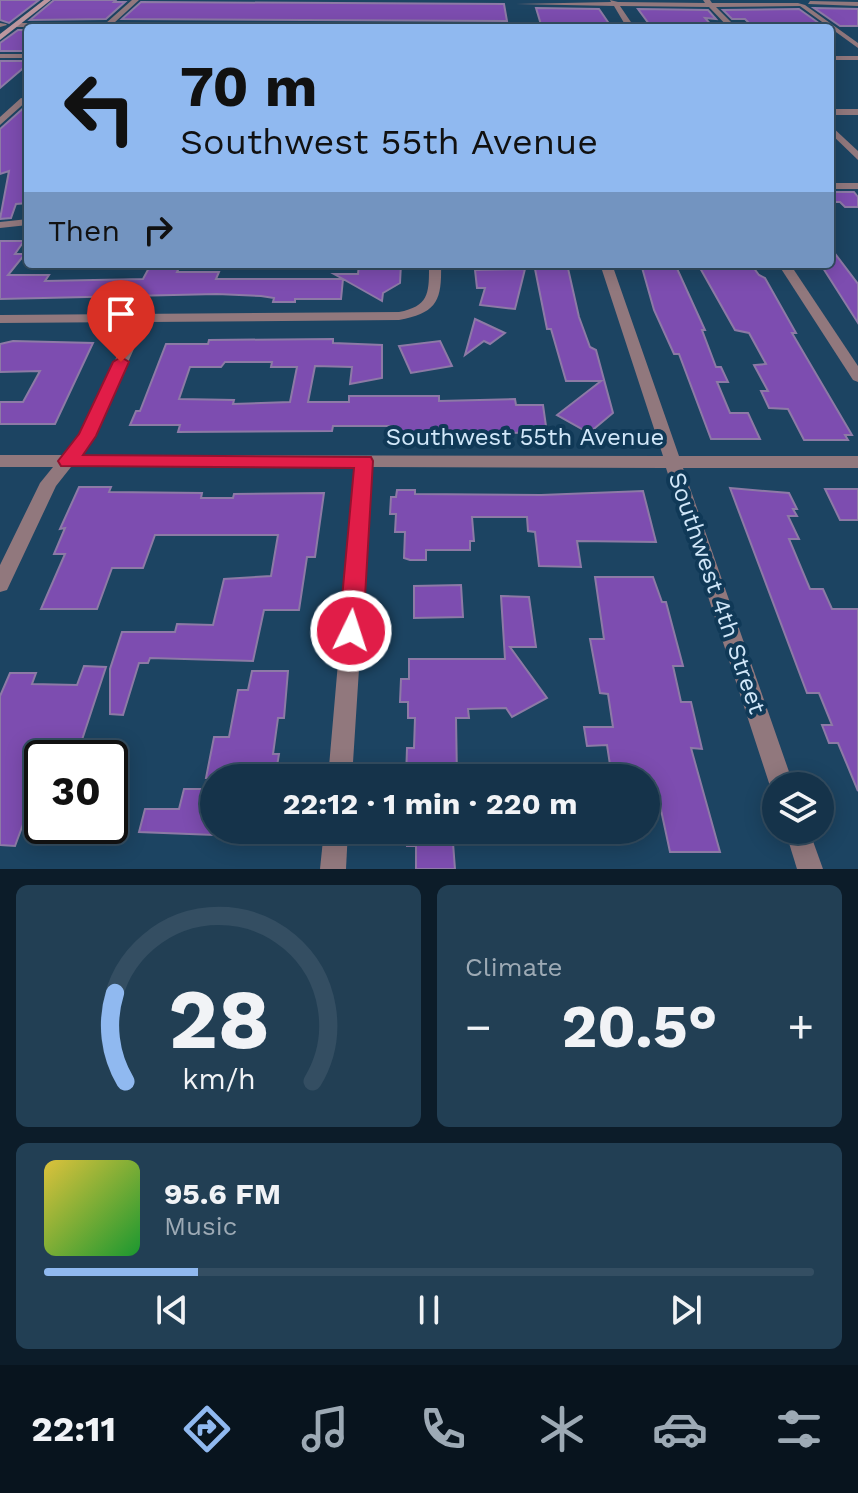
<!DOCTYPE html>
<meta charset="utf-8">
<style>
:root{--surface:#15334a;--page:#223f54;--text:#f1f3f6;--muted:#9daab5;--line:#344e62;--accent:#90b9f0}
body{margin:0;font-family:"Work Sans",sans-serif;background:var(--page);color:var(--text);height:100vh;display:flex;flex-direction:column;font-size:30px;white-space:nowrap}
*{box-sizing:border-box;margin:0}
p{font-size:26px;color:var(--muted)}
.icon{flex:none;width:44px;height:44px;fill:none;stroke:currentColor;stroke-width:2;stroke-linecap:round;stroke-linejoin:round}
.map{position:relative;height:869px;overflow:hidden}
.panel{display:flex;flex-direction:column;gap:16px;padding:16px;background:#0c1c29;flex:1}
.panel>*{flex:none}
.banner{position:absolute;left:24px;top:24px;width:810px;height:244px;border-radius:8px;box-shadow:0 4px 20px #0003,0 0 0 2px var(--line);background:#90b9f0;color:#111;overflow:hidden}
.controls{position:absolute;left:762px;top:772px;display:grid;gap:16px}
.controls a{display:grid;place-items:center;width:72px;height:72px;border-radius:50%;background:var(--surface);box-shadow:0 4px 20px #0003,0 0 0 2px var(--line);font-size:40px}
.speed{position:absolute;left:24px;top:740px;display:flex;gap:16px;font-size:40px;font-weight:700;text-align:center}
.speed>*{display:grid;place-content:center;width:104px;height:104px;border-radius:50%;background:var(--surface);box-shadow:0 4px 20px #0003,0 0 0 2px var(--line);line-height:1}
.speed .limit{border:4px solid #111;border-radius:12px;background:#fff;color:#111}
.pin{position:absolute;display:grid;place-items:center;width:68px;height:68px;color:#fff;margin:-82px -34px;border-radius:50% 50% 50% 0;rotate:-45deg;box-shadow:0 0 8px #0007}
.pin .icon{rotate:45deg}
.me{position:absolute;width:88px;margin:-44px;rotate:4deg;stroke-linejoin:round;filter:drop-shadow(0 0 6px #0008)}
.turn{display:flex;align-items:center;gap:28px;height:168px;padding:0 24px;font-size:36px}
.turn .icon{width:104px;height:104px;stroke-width:2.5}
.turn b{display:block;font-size:56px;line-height:68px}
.then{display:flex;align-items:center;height:76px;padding:0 24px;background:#0003;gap:16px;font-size:30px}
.big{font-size:60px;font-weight:700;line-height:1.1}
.panel .tile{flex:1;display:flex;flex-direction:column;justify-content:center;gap:12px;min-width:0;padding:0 28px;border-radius:12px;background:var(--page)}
.panel .dial{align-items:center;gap:0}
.dial svg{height:208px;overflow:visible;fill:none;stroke:var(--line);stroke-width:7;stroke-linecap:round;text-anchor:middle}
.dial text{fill:var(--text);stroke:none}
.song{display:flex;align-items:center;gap:24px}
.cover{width:96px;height:96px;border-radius:12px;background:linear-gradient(135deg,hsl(50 70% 55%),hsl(130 70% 35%))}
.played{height:8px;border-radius:4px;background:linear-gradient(90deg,var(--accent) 20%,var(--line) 20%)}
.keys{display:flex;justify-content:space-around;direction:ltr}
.heat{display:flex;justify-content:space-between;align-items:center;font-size:44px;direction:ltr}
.panel .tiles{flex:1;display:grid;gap:16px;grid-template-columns:1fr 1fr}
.tile:last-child{grid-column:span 2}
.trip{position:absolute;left:200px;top:764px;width:460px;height:80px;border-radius:40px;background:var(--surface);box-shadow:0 4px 20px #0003,0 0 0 2px var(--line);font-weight:700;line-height:80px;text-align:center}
.dock{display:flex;height:128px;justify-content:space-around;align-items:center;background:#08141e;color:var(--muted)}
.dock .icon{width:56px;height:56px}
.dock .active{color:var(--accent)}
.dock b{font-size:36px;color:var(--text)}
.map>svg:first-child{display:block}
.building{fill:#7d4db0;stroke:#8d7aa6;stroke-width:2;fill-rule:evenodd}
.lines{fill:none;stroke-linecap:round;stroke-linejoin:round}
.minor{fill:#91787d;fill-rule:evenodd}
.secondary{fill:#bd979f;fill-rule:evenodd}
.route{fill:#e11d48;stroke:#92132f;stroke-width:2}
.labels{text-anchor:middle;stroke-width:8;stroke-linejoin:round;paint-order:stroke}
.street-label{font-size:24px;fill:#d1e7f9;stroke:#103957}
</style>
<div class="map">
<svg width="858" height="869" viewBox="0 0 858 869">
<rect width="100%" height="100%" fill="#1c4462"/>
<g class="building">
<path d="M0 0H39L9 23 0 20Z"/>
<path d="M54 0H116L114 2H125L106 19 30 20Z"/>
<path d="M141 2 504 4 507 21 122 19Z"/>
<path d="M536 8 599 9 610 25 542 28Z"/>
<path d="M814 8 858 9V26H840Z"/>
<path d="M638 9 708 10 716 19 705 18 714 28H652Z"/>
<path d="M799 9 823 26 754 28 745 19H732L723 10Z"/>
<path d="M18 30H28V51H0V43Z"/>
<path d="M0 61H28V64L0 88Z"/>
<path d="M28 104V203L16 204 11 218 0 219 9 171 0 174V129Z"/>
<path d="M830 192H854L858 197V207H845L840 202H834Z"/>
<path d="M0 241H24L15 254H25L8 275H49L45 281 143 279 150 266H180L177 272H219L216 279H343L334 274H358L359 264H401L400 283 383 293 382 301 343 279 341 299H295V302H273L274 298 261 296 217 294 0 299Z"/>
<path d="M830 247 858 284V323L823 268H830Z"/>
<path d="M537 264H567L579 317 590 347 596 350 613 413 589 433 557 415 601 381H566L551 329H547L535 269H538Z"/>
<path d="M641 264H675L705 330H702L716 367H721L728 382H717L730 413H748L760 439H711L679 354H674L654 310Z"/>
<path d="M753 267 759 275 765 278 796 333H792L852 435H845L848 440H804L788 409 769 408 761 391H768L754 365 766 364 749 333 735 330 700 268Z"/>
<path d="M525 269 515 309 480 305 485 288H477L475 270Z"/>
<path d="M475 319 505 333 490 344 484 341 465 355Z"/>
<path d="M333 339V343L382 345V378L350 384 352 367 315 366 308 402H349V396H439V401L515 399 516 405H543L547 433 415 432V435H393L394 426H333L332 431 178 432 180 425H130L136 411H140L166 344H208L209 340ZM225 362H272L271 367H297L290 402 233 404 234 400 179 399 190 367H221Z"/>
<path d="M13 341 93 343 55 424H0V402H23L40 371 0 372V344Z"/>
<path d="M440 341 452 366 411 373 399 346Z"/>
<path d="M79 487H111L109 492 202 493 201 498H233L234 494 324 493 315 557H307L299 610H264L253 661 150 658 148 663H139L123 715 110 714V669L122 632H175L177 624 213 625 224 579 271 576 278 535H155L143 568H112L97 609H41L65 554H54L65 528 60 529Z"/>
<path d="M730 488 789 493 797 509H793L797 516H788L799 539H789L810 589H823L832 609H858V791L838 743H829L822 725H832L819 693H807Z"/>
<path d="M825 489H858V520H840Z"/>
<path d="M397 490H415V494L541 495 643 491 656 542 577 541 581 567 539 566 535 532 528 531 527 517H472L474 541H470V550H426V560H410L404 558 405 532H395L396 514H390L391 497H396Z"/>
<path d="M595 577H653L662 602H666L683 666H673L681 702H691L702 749 691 748 720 852H670L655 782 646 781V778H612L607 745 587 746 584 727H613L608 694 600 693 590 639H604Z"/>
<path d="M461 585 463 617 414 618V586Z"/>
<path d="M501 596 529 597 536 647H510L547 698 512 717 506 708 468 709 469 718H456L457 778H406L407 748H414L415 718H408V702H400L401 679H409V659H505Z"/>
<path d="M84 666 106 667 76 758H42V773L15 846 0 845V696L10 673H36L32 684 77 685Z"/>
<path d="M252 671H288L284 718H278L273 754H279L275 778H206L214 737H229L238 690H248Z"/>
<path d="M184 789H214V835L139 832 145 809H179Z"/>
<path d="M407 830H452L455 869H416V846H407Z"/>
</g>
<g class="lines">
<g class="minor">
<path d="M132 0H139L114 23 527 24 530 26 477 28 17 27 14 25 17 23H106Z"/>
<path d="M610 0 618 2 705 3 703 0H710L712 3H798L805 5 858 43V48L800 6 716 7 737 28H729L709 7 620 6 635 28H627L614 6 516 4 611 2Z"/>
<path d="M810 1 858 2V6L808 4Z"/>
<path d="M0 23 6 24 7 25 0 27Z"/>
<rect x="0" y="54" width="28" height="4"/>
<rect x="830" y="56" width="28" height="4"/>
<path d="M21 98 28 100 0 125V117Z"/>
<rect x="830" y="109" width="28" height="6"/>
<path d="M830 125 858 151V160L830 133Z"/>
<rect x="830" y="183" width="28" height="6"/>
<path d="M28 219V225L0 228V222Z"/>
<path d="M429 264H441C442 301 437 313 399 320L146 322 95 436 80 455 663 456 600 264H612L679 456H858V468H683L794 786H776V795L770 786 666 468 372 467 352 778H328L355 467H71L56 486 7 590 0 592V565L40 483 53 467H0V455H62L80 434 133 322 0 323V315L399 312C430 306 429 292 429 264Z"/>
<path d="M778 264H790L858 366V382L853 380Z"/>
<path d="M324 830H348L346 869H320Z"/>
<path d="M785 830H809L823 869H797Z"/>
</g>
<path class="secondary" d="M44 0H51L0 40V34Z"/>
</g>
<path class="route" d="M121 357 129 362 96 436 83 455 371 457 373 461 363 631 359 638 351 641 343 638 339 631 354 468 61 466 58 461 79 434 113 362Z"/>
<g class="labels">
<g class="street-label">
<text x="525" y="445">Southwest 55th Avenue</text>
<text transform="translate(717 593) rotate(71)" y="8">Southwest 4th Street</text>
</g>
</g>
</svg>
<div class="controls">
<a><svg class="icon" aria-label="layers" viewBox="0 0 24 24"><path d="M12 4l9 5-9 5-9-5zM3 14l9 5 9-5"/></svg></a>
</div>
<div class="speed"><div class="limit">30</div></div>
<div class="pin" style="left:121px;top:362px;background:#d93025"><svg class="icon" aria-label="arrive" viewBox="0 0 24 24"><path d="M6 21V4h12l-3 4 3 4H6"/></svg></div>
<svg class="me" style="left:351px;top:631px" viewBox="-20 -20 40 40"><circle r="17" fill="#e11d48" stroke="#fff" stroke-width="3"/><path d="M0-11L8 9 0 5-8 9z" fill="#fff"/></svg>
<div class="trip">22:12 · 1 min · 220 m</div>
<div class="banner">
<div class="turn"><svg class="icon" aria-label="left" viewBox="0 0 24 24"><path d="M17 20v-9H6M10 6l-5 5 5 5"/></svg><div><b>70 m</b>Southwest 55th Avenue</div></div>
<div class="then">Then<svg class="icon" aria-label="right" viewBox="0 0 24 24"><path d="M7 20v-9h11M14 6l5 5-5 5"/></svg></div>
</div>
</div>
<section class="panel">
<div class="tiles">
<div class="tile dial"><svg viewBox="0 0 100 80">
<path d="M14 69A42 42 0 1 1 86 69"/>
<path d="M14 69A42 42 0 0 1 10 35" stroke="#90b9f0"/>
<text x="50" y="56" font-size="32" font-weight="700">28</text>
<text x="50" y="72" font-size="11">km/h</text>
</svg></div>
<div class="tile"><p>Climate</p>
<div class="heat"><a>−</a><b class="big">20.5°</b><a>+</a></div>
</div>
<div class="tile">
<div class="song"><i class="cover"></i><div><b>95.6 FM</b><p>Music</p></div></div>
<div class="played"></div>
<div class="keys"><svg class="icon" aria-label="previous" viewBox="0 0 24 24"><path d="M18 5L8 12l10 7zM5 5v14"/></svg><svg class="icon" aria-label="pause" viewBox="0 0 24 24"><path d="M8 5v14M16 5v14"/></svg><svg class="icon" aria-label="next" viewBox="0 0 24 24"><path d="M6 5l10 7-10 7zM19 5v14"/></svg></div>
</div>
</div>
</section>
<nav class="dock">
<b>22:11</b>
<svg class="icon active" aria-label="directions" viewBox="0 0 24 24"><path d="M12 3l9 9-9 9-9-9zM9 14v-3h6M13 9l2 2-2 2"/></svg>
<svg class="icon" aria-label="music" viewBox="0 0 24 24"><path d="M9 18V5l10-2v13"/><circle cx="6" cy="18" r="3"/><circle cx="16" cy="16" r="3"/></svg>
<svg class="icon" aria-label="phone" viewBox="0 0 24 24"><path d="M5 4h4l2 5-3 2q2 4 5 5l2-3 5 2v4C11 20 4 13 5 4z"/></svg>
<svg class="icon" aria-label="climate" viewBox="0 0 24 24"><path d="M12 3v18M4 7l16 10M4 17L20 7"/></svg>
<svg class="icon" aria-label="car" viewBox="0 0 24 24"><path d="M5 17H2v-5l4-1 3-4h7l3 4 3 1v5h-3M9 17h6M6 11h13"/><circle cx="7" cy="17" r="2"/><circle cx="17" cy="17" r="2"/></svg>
<svg class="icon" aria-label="filters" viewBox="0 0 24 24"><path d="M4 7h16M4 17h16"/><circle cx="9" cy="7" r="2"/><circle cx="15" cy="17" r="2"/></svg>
</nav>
